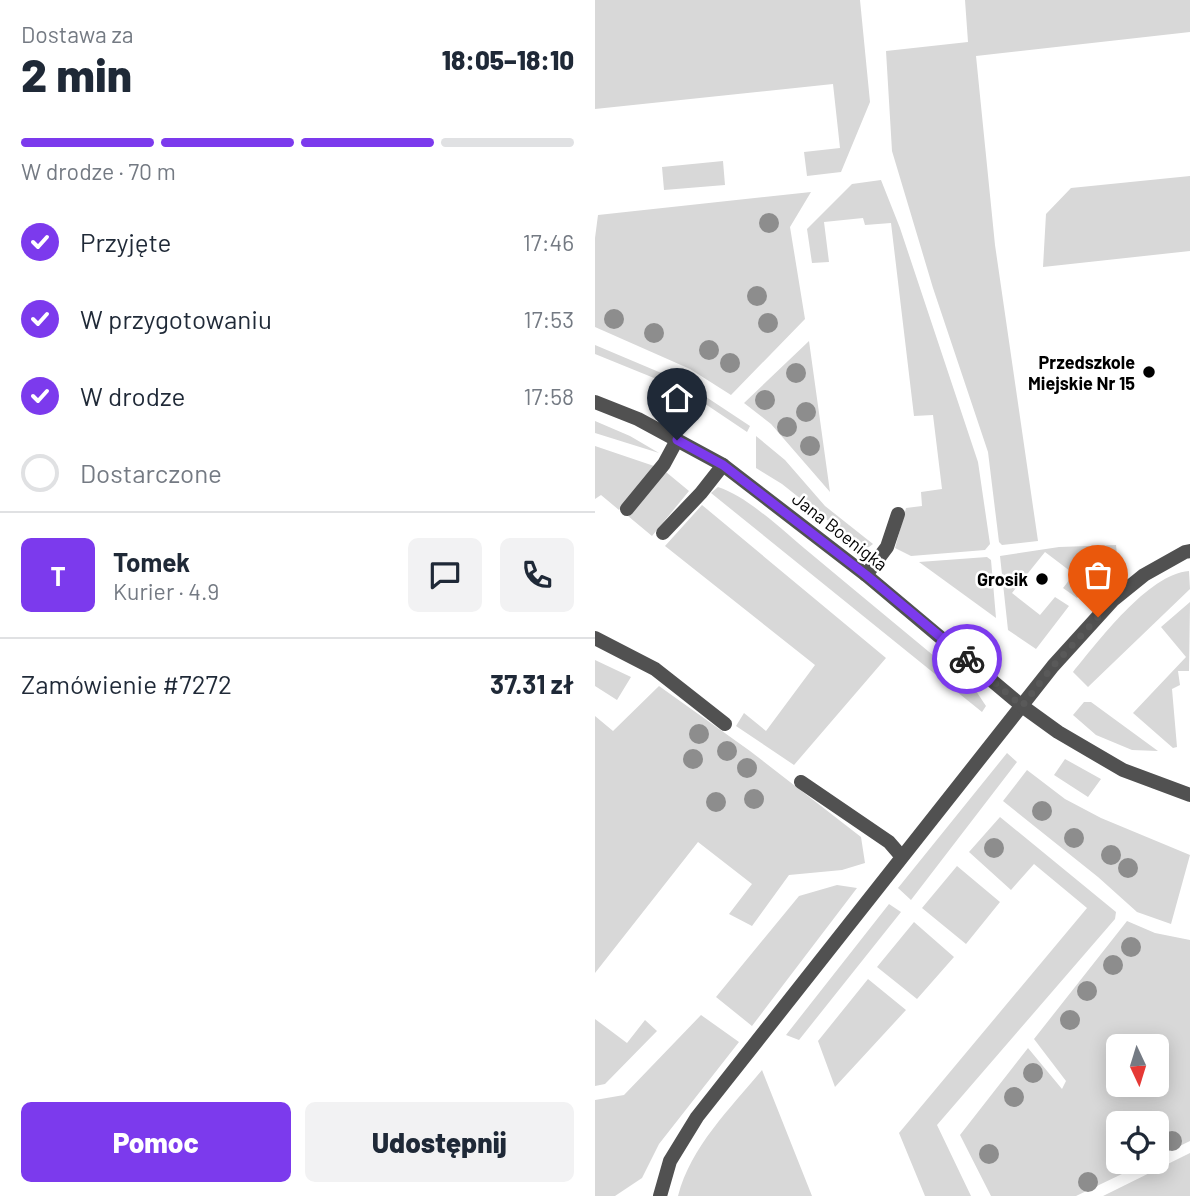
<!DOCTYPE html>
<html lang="pl">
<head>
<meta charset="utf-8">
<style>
	body { margin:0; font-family:Barlow,sans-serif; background:#f2f2f3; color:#1f2937; height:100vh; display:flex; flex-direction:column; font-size:26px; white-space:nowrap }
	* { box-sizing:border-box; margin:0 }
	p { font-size:23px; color:#747a83 }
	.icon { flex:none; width:38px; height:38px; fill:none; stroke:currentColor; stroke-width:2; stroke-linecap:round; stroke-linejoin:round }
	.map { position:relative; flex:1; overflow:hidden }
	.side { display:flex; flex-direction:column; background:#fff; width:595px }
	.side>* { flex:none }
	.needle { width:46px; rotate:176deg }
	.controls { position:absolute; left:511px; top:1034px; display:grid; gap:14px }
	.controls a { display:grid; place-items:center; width:63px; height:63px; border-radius:10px; background:#fff; box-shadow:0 4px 18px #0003; font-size:35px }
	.pin { position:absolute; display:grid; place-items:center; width:60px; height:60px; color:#fff; margin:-72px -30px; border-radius:50% 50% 50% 0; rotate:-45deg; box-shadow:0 0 7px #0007 }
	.pin .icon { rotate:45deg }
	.courier { position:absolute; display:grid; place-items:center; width:70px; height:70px; margin:-35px; border:5px solid #7c3aed; border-radius:50%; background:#fff; color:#222; box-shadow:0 2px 9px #0007 }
	.head em { font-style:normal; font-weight:800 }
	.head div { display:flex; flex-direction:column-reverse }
	.head { display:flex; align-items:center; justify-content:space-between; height:119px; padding:0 21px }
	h1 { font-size:46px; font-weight:800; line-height:52px }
	.bar { display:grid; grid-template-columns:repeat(4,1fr); gap:10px 7px; align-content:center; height:84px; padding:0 21px }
	.bar i { height:9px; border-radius:5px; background:#e0e1e3 }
	.bar .current { background:#7c3aed }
	.bar p { grid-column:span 4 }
	.line { display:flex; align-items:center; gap:18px; padding:0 21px; border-top:2px solid #e0e1e3 }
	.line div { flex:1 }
	.round { display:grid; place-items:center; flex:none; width:74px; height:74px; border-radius:10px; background:#f2f2f3 }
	ol { padding:0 21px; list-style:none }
	li { display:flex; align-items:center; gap:21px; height:77px }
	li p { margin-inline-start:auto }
	li .icon { padding:7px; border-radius:50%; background:#7c3aed; color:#fff; stroke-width:4 }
	li:last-child { color:#747a83 }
	li i { width:38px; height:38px; border:4px solid #e0e1e3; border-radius:50% }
	.primary-button { display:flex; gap:14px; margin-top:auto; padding:14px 21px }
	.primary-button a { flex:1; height:80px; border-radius:10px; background:#7c3aed; color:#fff; font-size:28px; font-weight:800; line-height:80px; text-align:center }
	.primary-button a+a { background:#f2f2f3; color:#1f2937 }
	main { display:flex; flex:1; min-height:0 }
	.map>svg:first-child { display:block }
</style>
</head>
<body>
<main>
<section class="side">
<div class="head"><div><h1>2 min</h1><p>Dostawa za</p></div><em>18:05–18:10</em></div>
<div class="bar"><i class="current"></i><i class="current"></i><i class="current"></i><i></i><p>W drodze · 70 m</p></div>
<ol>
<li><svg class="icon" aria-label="check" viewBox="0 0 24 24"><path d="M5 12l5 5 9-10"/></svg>Przyjęte<p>17:46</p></li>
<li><svg class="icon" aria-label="check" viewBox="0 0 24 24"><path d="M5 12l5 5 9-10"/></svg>W przygotowaniu<p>17:53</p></li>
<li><svg class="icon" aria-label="check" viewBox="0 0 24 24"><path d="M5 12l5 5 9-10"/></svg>W drodze<p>17:58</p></li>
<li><i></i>Dostarczone</li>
</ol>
<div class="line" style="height:126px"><b class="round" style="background:#7c3aed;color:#fff">T</b><div><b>Tomek</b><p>Kurier · 4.9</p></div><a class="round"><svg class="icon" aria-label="chat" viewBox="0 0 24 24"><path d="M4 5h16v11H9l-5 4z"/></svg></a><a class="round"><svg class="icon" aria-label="phone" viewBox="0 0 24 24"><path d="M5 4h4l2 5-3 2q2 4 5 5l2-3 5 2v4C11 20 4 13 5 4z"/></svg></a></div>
<div class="line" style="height:91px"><div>Zamówienie #7272</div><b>37.31 zł</b></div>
<div class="primary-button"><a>Pomoc</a><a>Udostępnij</a></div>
</section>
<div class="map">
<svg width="595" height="1196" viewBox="0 0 595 1196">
	<rect width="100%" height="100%" fill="#fff"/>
	<path fill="#d8d8d8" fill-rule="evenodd" d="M0 0H265L275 102 246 172 212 176 209 152 245 148 238 84 0 109Z
		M370 0H595V32L381 56 400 245 443 541 407 545 404 542 393 452 338 288 297 151 291 51 373 42Z
		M128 161 130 185 69 190 67 167Z
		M595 176V251L448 267 451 214 476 188Z
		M286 180 305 228 383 462 395 544 390 550 316 556 300 548 311 508 327 506 326 492 347 489 338 415 319 416 296 223 270 225 268 218 229 222 234 262 217 263 212 229 257 184Z
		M216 192 195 227 210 319 136 395 95 369 0 327V238L3 215Z
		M214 341 235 492 176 424 149 403Z
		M0 345 90 383 155 426 152 432 91 391 0 354Z
		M0 421 35 436 64 453 0 433Z
		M161 436 190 460 230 506 278 544 270 550 187 484 161 468Z
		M0 446 59 466 24 510 6 495 0 499Z
		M71 472 94 491 57 536 33 516Z
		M123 487C154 497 189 532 215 553 270 599 326 645 381 691L391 706 387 712 116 493Z
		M107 505 291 658 199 765 141 726 149 713 171 731 220 665 70 546Z
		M521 545 522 555 482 598 468 588 479 574 450 552 417 593 445 615 460 597 474 606 441 649 413 630 405 556 464 547Z
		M392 557 396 560 401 618 324 562Z
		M594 571 595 589 493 687 478 672C503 642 553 574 594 571Z
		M595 602 594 671H583L585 685 577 689 582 747 578 748 538 713 591 657 566 627Z
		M0 660 36 677 22 700 0 686Z
		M64 686 155 751 266 837 270 863 247 870 194 875 157 926 134 914 157 884 103 842 0 973V716L18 731Z
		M489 702H496L563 751 537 750 501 735 478 715Z
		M412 753 422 762 316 900 303 888Z
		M470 759 506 779 493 797 459 775Z
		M432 770 470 799 506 818 595 855 576 924 542 912 503 877 408 801Z
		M405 817 521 912 520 919 342 1125 376 1196H330L304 1133 492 908 439 864 416 890 374 852Z
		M362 866 405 902 371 944 327 908Z
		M242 885 262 888 157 1026 121 997 204 896Z
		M294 904 306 912 204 1040 191 1035Z
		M532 921 560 933 595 940V1141L562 1157V1124H523V1162H552L481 1196H396L365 1135 433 1048 467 1089 471 1081 439 1039ZM562 1046V1085H523V1046Z
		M319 922 359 957 322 999 282 967Z
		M273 979 311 1010 240 1087 223 1041Z
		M106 1015 144 1042 64 1144 47 1178 20 1196H0V1100L29 1095Z
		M0 1019 32 1043 50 1020 62 1031 10 1084 0 1086Z
		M167 1070 217 1196H83C96 1146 135 1109 167 1070Z
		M595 1153V1196H508Z"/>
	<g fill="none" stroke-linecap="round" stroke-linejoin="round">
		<path stroke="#515151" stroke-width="14" d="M32 509 69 464 82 440
			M68 533 106 493 128 465
			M271 575 292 547 303 514
			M0 638 60 669 130 724
			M206 782 294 842 307 857
			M65 1196 75 1161 102 1117 458 666 518 600 549 575 590 552 595 551"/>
		<path stroke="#515151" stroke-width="14" d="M0 402 43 419 128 465 271 575 427 706 463 732 528 770 595 795"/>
	</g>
	<g fill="#8d8d8d">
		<circle cx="174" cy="223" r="10"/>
		<circle cx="162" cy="296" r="10"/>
		<circle cx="19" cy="319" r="10"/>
		<circle cx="173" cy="323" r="10"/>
		<circle cx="59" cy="333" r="10"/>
		<circle cx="114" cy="350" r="10"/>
		<circle cx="135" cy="363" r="10"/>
		<circle cx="201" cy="373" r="10"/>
		<circle cx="170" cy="400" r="10"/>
		<circle cx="211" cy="412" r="10"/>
		<circle cx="192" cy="427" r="10"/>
		<circle cx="215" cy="446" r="10"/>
		<circle cx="104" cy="734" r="10"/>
		<circle cx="132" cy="751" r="10"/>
		<circle cx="98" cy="759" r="10"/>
		<circle cx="152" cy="768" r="10"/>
		<circle cx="159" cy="799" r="10"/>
		<circle cx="121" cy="802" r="10"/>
		<circle cx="447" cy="811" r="10"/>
		<circle cx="479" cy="838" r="10"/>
		<circle cx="399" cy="848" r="10"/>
		<circle cx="516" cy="855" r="10"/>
		<circle cx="533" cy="868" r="10"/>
		<circle cx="536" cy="947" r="10"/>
		<circle cx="518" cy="965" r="10"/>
		<circle cx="492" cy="991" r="10"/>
		<circle cx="475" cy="1020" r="10"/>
		<circle cx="438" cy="1073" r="10"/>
		<circle cx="419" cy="1097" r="10"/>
		<circle cx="577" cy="1141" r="10"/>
		<circle cx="394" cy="1154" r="10"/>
		<circle cx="493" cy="1182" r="10"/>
	</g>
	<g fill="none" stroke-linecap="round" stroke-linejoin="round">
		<path stroke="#595959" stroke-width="7" stroke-dasharray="0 12.6" d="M372 659 427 706 458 666 503 617"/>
		<path stroke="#7c3aed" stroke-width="9" d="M82 440 128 465 271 575 372 659"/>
	</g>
	<g fill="#000" stroke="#fff" stroke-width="2.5">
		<circle cx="554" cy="372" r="7"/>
		<circle cx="447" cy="579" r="7"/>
	</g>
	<g text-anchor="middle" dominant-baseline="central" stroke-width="5" stroke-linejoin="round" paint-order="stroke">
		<g font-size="18" font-weight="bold" fill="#000" stroke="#fff" text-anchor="end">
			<text x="540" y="362">Przedszkole<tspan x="540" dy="21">Miejskie Nr 15</tspan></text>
			<text x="433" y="579">Grosik</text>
		</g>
		<g font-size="18" fill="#000" stroke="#fff">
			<text transform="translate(245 531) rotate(38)">Jana Boenigka</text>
		</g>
	</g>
</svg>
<div class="controls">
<a><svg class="needle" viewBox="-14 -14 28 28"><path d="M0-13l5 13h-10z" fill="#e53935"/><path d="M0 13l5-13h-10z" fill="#747a83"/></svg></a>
<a><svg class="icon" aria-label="locate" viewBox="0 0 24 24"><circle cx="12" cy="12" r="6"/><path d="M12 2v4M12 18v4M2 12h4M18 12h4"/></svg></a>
</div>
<div class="pin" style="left:503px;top:617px;background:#ea580c"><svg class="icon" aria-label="bag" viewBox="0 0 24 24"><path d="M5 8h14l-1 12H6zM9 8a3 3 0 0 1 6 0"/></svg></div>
<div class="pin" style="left:82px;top:440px;background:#1f2937"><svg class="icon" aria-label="home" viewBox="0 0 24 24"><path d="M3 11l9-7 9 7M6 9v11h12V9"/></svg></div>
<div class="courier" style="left:372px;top:659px"><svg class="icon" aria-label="bike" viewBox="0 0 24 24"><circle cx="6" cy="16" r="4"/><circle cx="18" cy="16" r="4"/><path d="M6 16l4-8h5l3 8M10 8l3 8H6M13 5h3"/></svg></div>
</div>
</main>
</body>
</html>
